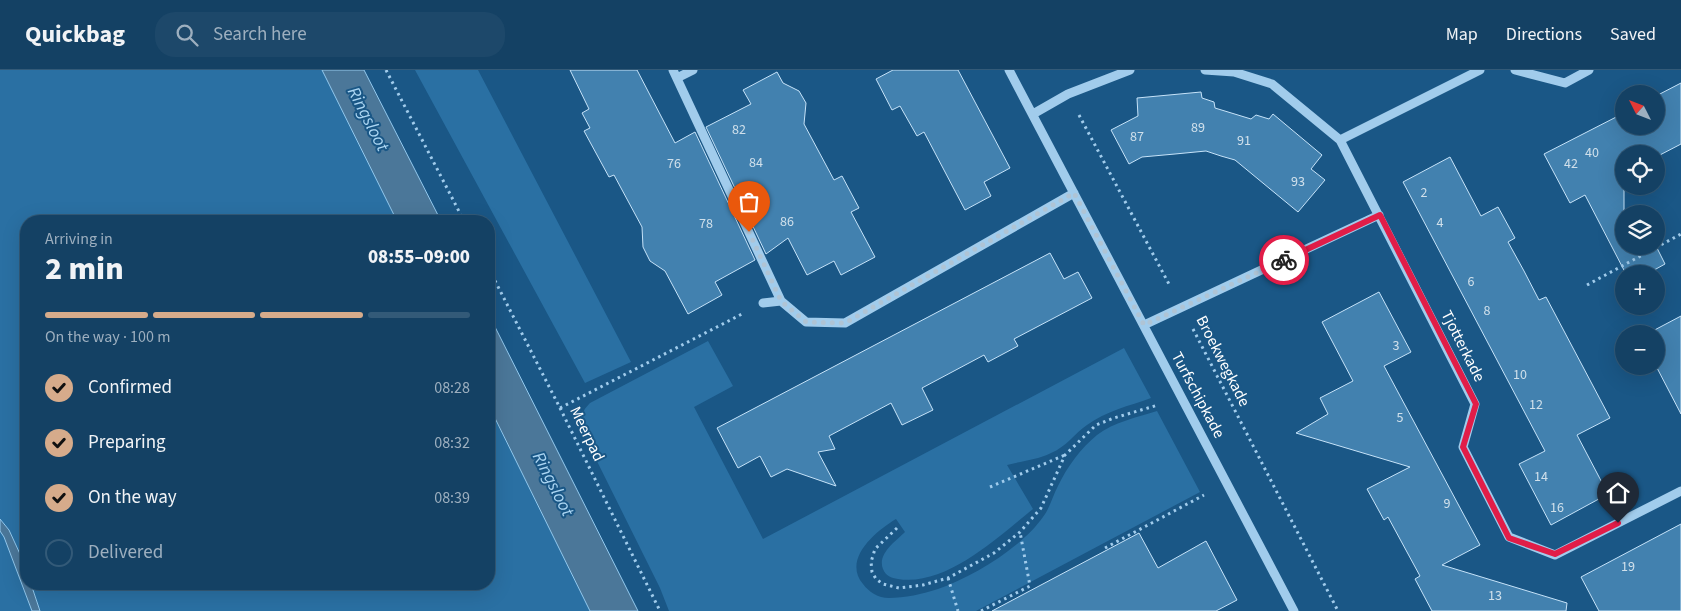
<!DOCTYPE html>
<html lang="en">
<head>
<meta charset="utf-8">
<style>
	body { margin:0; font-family:"Source Sans 3",sans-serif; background:#1d486a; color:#f1f3f6; height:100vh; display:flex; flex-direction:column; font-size:19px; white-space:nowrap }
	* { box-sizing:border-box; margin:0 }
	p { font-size:16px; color:#9dafbf }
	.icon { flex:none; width:28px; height:28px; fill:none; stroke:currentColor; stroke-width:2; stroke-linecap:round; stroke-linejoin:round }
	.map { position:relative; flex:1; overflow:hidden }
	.panel { position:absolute; left:20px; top:145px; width:475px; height:375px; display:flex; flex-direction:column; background:#144164; border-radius:20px; box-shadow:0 5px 20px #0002,0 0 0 1px #335a78 }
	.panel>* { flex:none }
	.needle { width:32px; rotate:312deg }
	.tools { position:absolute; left:1615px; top:15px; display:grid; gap:10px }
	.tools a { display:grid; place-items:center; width:50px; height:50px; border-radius:50%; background:#144164; box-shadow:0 5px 20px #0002,0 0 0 1px #335a78; font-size:25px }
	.pin { position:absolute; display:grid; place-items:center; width:42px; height:42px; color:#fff; margin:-51px -21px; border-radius:50% 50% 50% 0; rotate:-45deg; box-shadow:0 0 5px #0007 }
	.pin .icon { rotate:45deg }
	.courier { position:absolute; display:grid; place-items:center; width:50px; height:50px; margin:-25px; border:4px solid #e11d48; border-radius:50%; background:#fff; color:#222; box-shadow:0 1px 6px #0007 }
	.overview em { font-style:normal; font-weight:800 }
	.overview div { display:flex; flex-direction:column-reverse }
	.overview { display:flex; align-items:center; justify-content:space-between; height:85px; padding:0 25px }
	h1 { font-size:32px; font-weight:800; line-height:38px }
	.bar { display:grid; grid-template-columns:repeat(4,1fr); gap:8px 5px; align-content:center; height:60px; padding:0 25px }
	.bar i { height:6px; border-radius:4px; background:#335a78 }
	.bar .current { background:#d6ab8b }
	.bar p { grid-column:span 4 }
	ol { padding:0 25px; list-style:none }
	li { display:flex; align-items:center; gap:15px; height:55px }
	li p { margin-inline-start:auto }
	li .icon { padding:5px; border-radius:50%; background:#d6ab8b; color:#111; stroke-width:4 }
	li:last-child { color:#9dafbf }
	li i { width:28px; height:28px; border:2px solid #335a78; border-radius:50% }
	header { display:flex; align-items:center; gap:30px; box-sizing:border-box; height:70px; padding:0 25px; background:#144164; border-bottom:1px solid #335a78 }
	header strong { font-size:24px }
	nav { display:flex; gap:28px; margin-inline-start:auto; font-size:18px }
	.search { width:350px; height:45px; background:#1d486a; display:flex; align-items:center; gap:12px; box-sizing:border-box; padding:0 18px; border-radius:20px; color:#9dafbf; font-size:19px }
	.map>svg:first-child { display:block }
</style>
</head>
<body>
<header>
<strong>Quickbag</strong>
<div class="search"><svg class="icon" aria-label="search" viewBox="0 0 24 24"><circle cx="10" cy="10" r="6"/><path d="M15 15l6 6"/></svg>Search here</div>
<nav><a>Map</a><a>Directions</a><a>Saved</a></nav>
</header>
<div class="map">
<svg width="1681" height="541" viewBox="0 0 1681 541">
	<rect width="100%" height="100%" fill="#1a5786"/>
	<path fill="#2a70a3" d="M0 0H322L397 151H26V499L9 460 0 449Z
		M415 0H478L631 292 585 313Z
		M708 271 733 316 694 337 763 469 1124 278 1151 328C1129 336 1106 341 1087 355 1074 364 1066 377 1051 383 1037 390 1021 391 1007 395L1033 439C998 467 946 517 898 509 891 508 886 506 883 499 877 484 896 471 905 462L896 449C876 461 842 489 863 514 869 522 878 528 889 528 904 528 923 524 938 519 973 507 1022 477 1043 447 1050 438 1053 425 1058 416 1067 397 1081 378 1097 365 1114 352 1138 347 1157 341L1200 422 976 541H669L660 518 580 357C581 346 582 341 590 333Z
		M489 336 590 541H40L31 514H489Z
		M0 461 4 467 32 541H0Z"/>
	<path fill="#4b7799" stroke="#93c9ee" d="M322 0H364L441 151H397Z
		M489 245 638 541H590L489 336Z
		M0 449 9 460 26 497V514H31L40 541H32L4 467 0 461Z"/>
	<path fill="#4281af" stroke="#c6e3f9" d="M570 0H637L675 73 695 62 755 190 715 212 722 225 688 244 665 201 650 191 643 177 642 157 614 105 609 107 584 61 590 58 582 43 589 39Z
		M893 0H958L1010 98 984 112 991 126 965 140 924 62 917 66 900 36 892 40 876 9Z
		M777 2 783 13 799 21 806 33 804 54 834 110 842 106 859 138 851 142 875 187 841 205 834 191 807 205 788 168 766 184 706 57 751 34 743 20Z
		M1681 13V74L1656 87V84H1624V176H1656L1665 194 1647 204H1626L1585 125 1570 133 1544 84 1624 43V56H1656V26Z
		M1201 22 1202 28 1214 32 1215 38 1251 49 1256 45 1269 49 1273 44 1322 85 1311 99 1325 110 1298 142 1235 90 1221 86 1206 81 1175 84 1142 87 1129 94 1111 60 1138 46 1137 28Z
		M1450 87 1481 146 1498 137 1515 168 1508 172 1524 201 1539 230 1546 227 1610 348 1577 365 1608 424 1551 455 1519 394 1545 381 1403 112Z
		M1050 183 1064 209 1078 202 1092 228 1014 269 1018 276 988 292 984 285 922 318 933 340 902 355 891 333 829 366 835 379 818 382 836 416 787 399 771 407 760 386 738 398 717 358Z
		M1379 222 1411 282 1384 296 1480 475 1442 495 1567 533 1566 541H1432L1415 509 1420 506 1388 447 1384 450 1367 419 1410 397 1296 363 1328 344 1320 328 1353 311 1322 252Z
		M1681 246V344L1656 296V264H1647Z
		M1681 454V541H1599L1581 507Z
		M1139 463 1158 498 1206 471 1237 530 1216 541H992Z"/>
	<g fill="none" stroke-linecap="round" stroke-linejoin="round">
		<path stroke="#a1ccec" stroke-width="3" stroke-dasharray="2.5 4" stroke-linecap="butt" d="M386 0 464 151
			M1079 45 1170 216
			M489 199 560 338 660 541
			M1587 215 1681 164
			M1193 259 1338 541
			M560 338 742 244
			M990 417 1065 385
			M897 458 875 479 871 492 872 502 876 509 883 514 899 518 923 515 948 508 994 483 1020 462 1041 438 1065 385 1096 355 1114 348 1158 335
			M1105 478 1204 425
			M948 508 958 541
			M981 541 1030 516 1020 462"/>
		<path stroke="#a1ccec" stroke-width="9" d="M673 0 781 231 806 252 845 253 1074 123
			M1009 0 1294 541
			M1205 0 1234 2 1272 14 1340 70 1475 334 1463 377 1509 467 1555 485 1681 421
			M1515 0 1565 13 1589 0
			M677 8 693 0
			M1033 44 1068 24 1130 0
			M1340 70 1480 0
			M763 233 781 231
			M1144 255 1379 145"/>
	</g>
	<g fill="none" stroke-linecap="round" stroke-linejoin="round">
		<path stroke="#afc4d5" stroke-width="5" stroke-dasharray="0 9" d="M749 162 781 231 806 252 845 253 1074 123 1144 255 1284 190"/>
		<path stroke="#e11d48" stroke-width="6" d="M1284 190 1380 145 1476 334 1463 377 1509 468 1555 484 1618 453"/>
	</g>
	<g text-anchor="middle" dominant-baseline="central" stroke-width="4" stroke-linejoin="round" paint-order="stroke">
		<g font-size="14" fill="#d0e0eb">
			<text x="1198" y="58">89</text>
			<text x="739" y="60">82</text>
			<text x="1137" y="67">87</text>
			<text x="1244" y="71">91</text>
			<text x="1592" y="83">40</text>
			<text x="756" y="93">84</text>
			<text x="674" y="94">76</text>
			<text x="1571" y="94">42</text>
			<text x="1298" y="112">93</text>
			<text x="1424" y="123">2</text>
			<text x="787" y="152">86</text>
			<text x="1440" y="153">4</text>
			<text x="706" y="154">78</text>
			<text x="1471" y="212">6</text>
			<text x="1487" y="241">8</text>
			<text x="1396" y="276">3</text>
			<text x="1520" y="305">10</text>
			<text x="1536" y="335">12</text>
			<text x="1400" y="348">5</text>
			<text x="1541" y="407">14</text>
			<text x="1447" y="434">9</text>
			<text x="1557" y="438">16</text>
			<text x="1628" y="497">19</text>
			<text x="1495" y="526">13</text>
		</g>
		<g font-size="16" fill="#fff" stroke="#1a5786">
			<text transform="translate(1463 276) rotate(63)">Tjotterkade</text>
			<text transform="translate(1223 291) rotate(63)">Broekwegkade</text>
			<text transform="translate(1198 325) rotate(62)">Turfschipkade</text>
			<text transform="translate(587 364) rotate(64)">Meerpad</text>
		</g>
		<g font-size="18" font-style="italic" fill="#acd6f3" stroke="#1a5786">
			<text transform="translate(368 49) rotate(63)">Ringsloot</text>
			<text transform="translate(553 414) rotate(63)">Ringsloot</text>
		</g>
	</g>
</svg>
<div class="tools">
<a><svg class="needle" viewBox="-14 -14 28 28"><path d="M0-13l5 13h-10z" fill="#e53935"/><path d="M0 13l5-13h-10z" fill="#9dafbf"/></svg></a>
<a><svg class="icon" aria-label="locate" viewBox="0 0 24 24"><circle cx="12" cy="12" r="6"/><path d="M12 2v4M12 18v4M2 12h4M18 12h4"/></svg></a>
<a><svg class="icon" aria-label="layers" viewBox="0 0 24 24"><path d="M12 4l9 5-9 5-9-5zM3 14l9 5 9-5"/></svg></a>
<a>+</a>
<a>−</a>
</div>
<div class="pin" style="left:749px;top:162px;background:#ea580c"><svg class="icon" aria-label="bag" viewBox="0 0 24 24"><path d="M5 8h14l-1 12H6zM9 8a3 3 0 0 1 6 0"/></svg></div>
<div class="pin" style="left:1618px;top:453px;background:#1f2937"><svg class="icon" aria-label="home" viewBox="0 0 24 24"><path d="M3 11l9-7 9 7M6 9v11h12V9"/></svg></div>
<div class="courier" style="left:1284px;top:190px"><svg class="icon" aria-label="bike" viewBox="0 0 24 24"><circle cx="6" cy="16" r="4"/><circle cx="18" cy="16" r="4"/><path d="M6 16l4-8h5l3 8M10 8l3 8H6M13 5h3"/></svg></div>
<section class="panel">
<div class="overview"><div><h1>2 min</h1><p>Arriving in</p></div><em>08:55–09:00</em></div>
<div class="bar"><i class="current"></i><i class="current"></i><i class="current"></i><i></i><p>On the way · 100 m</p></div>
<ol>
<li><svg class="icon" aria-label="check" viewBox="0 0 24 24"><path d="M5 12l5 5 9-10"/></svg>Confirmed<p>08:28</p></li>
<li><svg class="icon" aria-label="check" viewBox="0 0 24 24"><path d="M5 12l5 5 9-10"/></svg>Preparing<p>08:32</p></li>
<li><svg class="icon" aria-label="check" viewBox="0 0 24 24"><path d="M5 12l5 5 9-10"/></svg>On the way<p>08:39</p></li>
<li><i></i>Delivered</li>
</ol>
</section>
</div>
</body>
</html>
